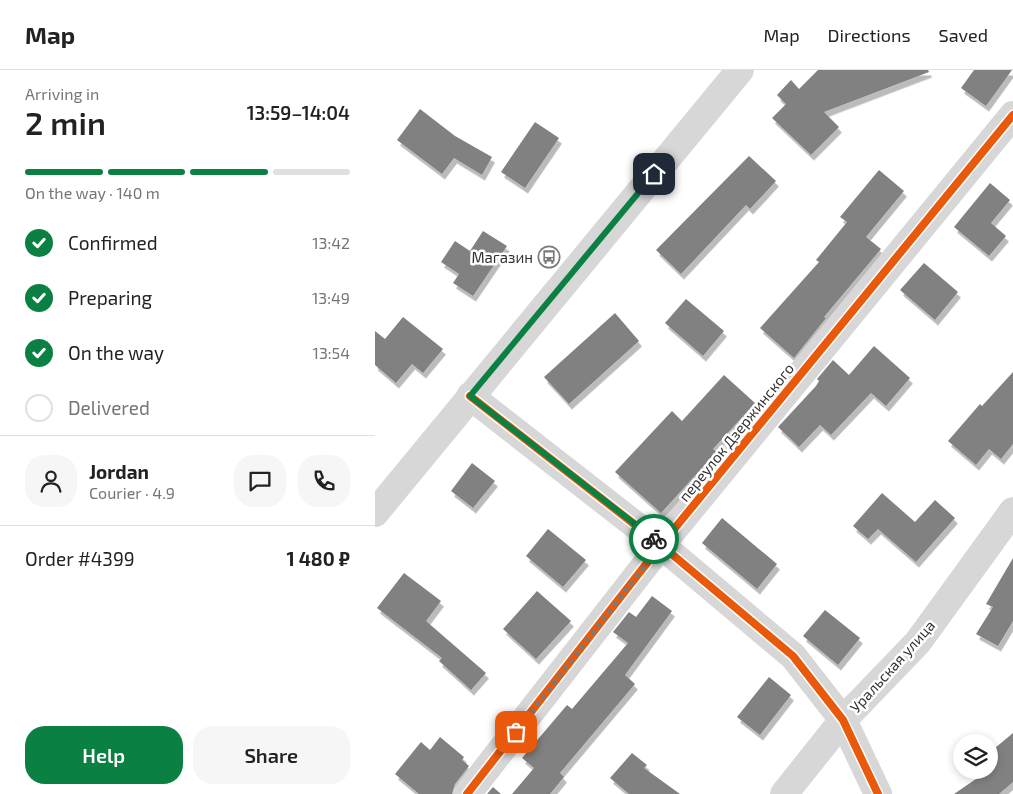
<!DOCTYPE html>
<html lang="en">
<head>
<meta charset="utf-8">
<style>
	body { margin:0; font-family:"Exo 2",sans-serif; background:#f6f6f6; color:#222; height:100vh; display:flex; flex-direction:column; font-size:19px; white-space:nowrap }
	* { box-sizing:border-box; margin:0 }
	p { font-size:16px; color:#767676 }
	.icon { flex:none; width:28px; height:28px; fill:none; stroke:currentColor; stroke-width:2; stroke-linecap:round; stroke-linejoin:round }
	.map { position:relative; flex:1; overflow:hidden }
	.details { display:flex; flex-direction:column; background:#fff; width:375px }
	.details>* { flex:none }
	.fabs { position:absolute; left:578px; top:664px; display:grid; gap:10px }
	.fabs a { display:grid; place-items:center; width:45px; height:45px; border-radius:50%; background:#fff; box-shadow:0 2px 8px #0003; font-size:25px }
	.pin { position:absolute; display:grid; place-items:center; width:42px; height:42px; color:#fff; margin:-21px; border-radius:10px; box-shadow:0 2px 8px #0006 }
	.courier { position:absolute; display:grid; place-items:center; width:50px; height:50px; margin:-25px; border:4px solid #0b8043; border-radius:50%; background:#fff; color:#222; box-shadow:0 1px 6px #0007 }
	.headline em { font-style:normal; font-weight:600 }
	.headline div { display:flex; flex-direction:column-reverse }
	.headline { display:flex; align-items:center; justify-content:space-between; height:85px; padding:0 25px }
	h1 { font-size:32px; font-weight:600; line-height:38px }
	.bar { display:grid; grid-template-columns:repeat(4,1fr); gap:8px 5px; align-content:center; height:60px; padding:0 25px }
	.bar i { height:6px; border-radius:4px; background:#e0e0e0 }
	.bar .active { background:#0b8043 }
	.bar p { grid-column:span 4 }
	.line { display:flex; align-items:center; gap:12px; padding:0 25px; border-top:1px solid #e0e0e0 }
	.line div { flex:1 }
	.round { display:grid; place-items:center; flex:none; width:52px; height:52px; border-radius:20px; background:#f6f6f6 }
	ol { padding:0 25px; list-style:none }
	li { display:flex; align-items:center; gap:15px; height:55px }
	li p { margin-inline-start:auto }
	li .icon { padding:5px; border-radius:50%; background:#0b8043; color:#fff; stroke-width:4 }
	li:last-child { color:#767676 }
	li i { width:28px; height:28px; border:2px solid #e0e0e0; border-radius:50% }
	.action { display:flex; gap:10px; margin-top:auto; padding:10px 25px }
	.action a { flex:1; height:58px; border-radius:20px; background:#0b8043; color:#fff; font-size:20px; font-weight:600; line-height:58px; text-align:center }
	.action a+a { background:#f6f6f6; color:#222 }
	header { display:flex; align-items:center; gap:30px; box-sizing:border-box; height:70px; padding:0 25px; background:#fff; border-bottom:1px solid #e0e0e0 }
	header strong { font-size:24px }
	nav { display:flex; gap:28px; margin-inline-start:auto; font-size:18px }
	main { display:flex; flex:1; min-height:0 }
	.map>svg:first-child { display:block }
</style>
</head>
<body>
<header>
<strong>Map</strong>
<nav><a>Map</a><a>Directions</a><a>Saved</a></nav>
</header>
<main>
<section class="details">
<div class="headline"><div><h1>2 min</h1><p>Arriving in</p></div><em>13:59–14:04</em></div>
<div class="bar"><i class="active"></i><i class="active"></i><i class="active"></i><i></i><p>On the way · 140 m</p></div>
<ol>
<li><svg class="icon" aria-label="check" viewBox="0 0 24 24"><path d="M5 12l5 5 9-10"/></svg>Confirmed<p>13:42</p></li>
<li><svg class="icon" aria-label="check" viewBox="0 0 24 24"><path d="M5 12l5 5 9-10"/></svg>Preparing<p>13:49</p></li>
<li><svg class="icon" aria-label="check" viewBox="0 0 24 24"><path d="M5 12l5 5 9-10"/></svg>On the way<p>13:54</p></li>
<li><i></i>Delivered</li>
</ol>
<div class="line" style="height:90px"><a class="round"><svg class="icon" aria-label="person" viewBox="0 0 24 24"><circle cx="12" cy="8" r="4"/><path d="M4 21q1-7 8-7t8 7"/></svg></a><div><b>Jordan</b><p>Courier · 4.9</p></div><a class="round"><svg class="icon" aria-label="chat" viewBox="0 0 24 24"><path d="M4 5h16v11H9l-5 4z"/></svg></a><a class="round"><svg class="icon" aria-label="phone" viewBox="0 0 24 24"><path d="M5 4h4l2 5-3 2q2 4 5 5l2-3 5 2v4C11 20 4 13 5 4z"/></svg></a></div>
<div class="line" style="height:65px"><div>Order #4399</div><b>1 480 ₽</b></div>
<div class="action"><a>Help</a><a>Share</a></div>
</section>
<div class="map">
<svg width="638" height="724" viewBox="0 0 638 724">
	<defs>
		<filter id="shadow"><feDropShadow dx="3" dy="5.5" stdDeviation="0" flood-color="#0004"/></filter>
	</defs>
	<rect width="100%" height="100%" fill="#fff"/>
	<path fill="#818181" filter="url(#shadow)" d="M443 0H553L554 2 449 42 464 57 436 85 397 48 411 34 402 25 416 10 424 19Z
		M599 0H637L611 36 586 18Z
		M45 39 80 66 117 87 107 105 79 88 67 104 22 70Z
		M160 52 184 68 150 118 126 102Z
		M374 86 401 111 375 139 371 135 306 204 281 180Z
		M504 100 529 121 491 167 506 179 449 247 451 248 419 288 385 258 444 192 441 190 472 152 465 147Z
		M615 113 635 130 616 153 631 166 614 186 579 157Z
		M108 161 132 176 98 226 78 213 84 204 66 192 80 171 95 181Z
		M549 193 583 222 560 250 525 220Z
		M311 229 349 261 328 286 290 253Z
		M240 243 264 271 194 334 169 307Z
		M28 247 68 279 48 303 37 294 21 313 0 295V261L10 269Z
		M499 276 535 308 511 336 496 323 456 365 445 355 424 377 403 357 441 316 444 311 442 309 458 290 474 305Z
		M638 302V374L626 389 614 379 601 395 573 371 605 334 607 336Z
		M349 305 380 333 338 379 342 382 338 386 286 443 240 402 297 341 307 351Z
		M97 393 120 411 98 438 76 421Z
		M507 423 540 452 560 430 580 448 541 492 503 459 493 469 478 456Z
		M347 448 402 494 382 519 327 473Z
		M173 459 211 490 188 517 151 486Z
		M638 488V551L623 576 601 564 618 537 611 534Z
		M29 503 66 531 51 551 111 603 96 620 64 591 67 588 2 538Z
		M162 521 196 551 161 589 128 559Z
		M277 526 297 541 250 605 260 614 185 703 189 707 175 724H137L159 698 147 688 192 635 197 639 253 573 238 562 254 542 261 547Z
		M450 540 485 568 463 595 428 566Z
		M394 607 416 625 385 665 362 647Z
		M638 663V712L624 724H579L614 700V683Z
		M65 667 89 687 87 690 94 696 80 714 77 724H44L20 704 46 672 55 680Z
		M257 683 272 695 269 698 305 724H254L235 708Z
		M118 717 126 724H112Z"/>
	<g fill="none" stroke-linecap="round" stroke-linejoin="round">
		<path stroke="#d7d7d7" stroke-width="28" d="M95 326 286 475 418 586 468 650 503 724
			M0 443 365 0
			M92 724 286 475 638 45
			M409 724 468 650 543 572 638 441"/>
		<g stroke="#fff" stroke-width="11">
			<path id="cycleway" d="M95 326 286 475 418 586 468 650 503 724
				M92 724 286 475 638 45"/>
		</g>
		<use href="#cycleway" stroke="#e8590c" stroke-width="8"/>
	</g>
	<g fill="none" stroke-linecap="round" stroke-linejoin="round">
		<path stroke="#7a7a7a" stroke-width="5" stroke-dasharray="0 9" d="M141 662 286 475 279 469"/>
		<path stroke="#0b8043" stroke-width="6" d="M279 469 95 326 279 104"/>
	</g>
	<defs>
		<g id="bus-ring" transform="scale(1.125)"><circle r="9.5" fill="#fff" stroke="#7a7a7a" stroke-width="1.5"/><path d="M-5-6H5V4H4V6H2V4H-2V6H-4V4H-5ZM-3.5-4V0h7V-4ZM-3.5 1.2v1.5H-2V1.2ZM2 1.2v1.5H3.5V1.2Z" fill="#7a7a7a"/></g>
	</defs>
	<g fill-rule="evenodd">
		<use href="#bus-ring" x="174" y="187"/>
	</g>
	<g text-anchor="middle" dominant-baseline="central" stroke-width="5" stroke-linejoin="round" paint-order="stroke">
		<g font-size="15" fill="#333" stroke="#fff" text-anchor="end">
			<text x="158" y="187">Магазин</text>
		</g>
		<g font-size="15" fill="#333" stroke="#fff">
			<text transform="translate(361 362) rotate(-51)">переулок Дзержинского</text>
			<text transform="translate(517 596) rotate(-48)">Уральская улица</text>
		</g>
	</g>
</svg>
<div class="fabs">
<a><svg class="icon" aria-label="layers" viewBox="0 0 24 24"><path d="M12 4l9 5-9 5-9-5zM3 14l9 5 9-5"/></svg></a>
</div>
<div class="pin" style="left:141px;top:662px;background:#ea580c"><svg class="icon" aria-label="bag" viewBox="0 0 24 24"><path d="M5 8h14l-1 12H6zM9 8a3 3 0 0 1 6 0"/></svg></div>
<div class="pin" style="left:279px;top:104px;background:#1f2937"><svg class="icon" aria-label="home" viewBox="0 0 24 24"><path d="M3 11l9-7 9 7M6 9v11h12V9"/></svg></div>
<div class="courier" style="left:279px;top:469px"><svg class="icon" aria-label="bike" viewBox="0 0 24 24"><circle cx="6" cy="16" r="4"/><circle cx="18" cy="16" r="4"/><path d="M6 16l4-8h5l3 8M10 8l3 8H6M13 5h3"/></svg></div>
</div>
</main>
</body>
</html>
